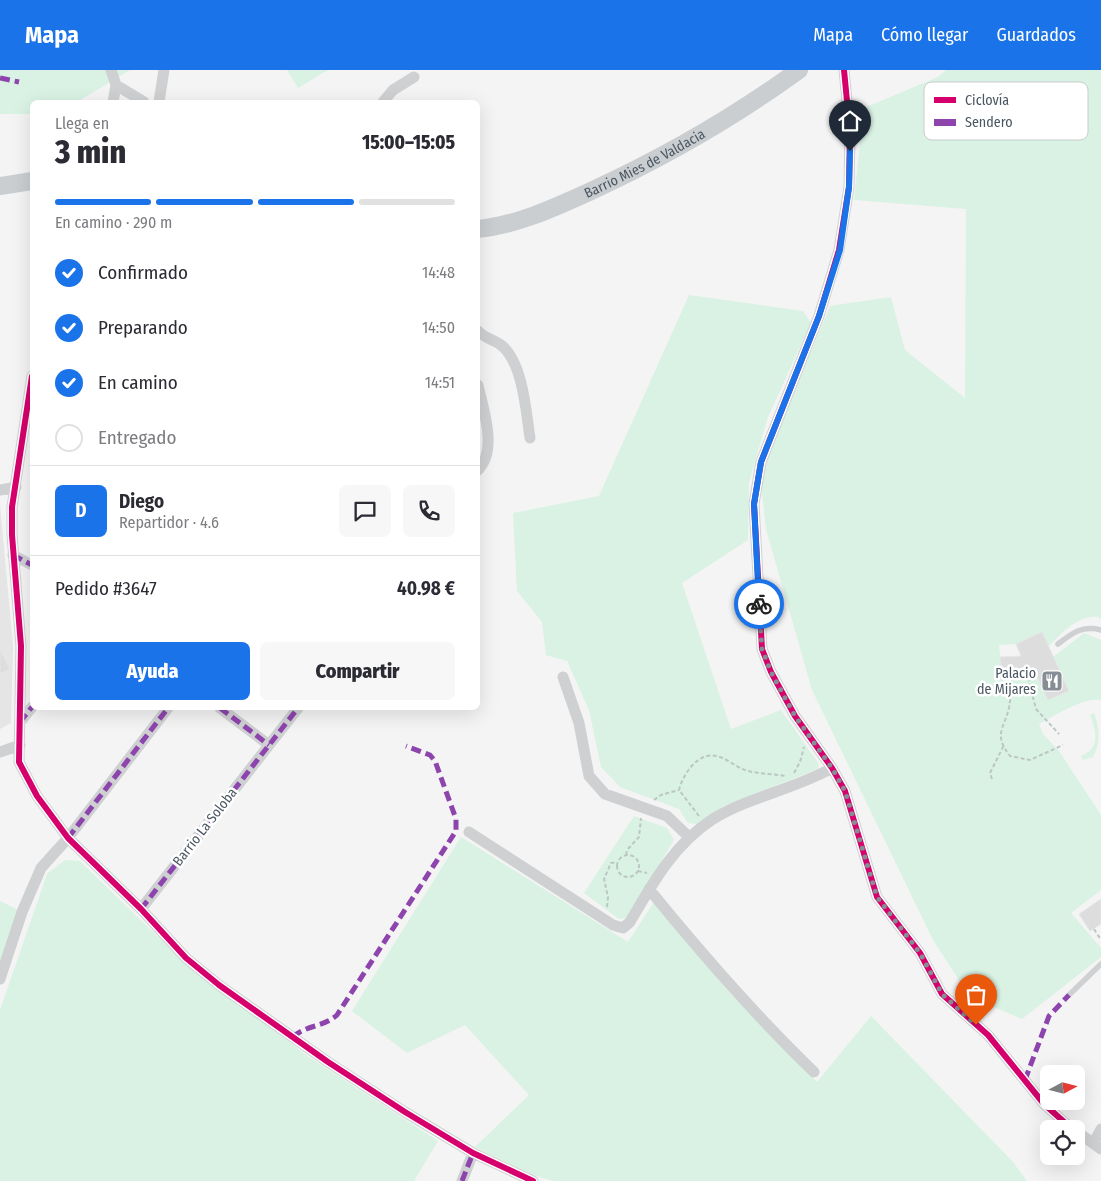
<!DOCTYPE html>
<html lang="es">
<head>
<meta charset="utf-8">
<style>
	body { margin:0; font-family:"Fira Sans Condensed",sans-serif; background:#f7f7f7; color:#2b2b33; height:100vh; display:flex; flex-direction:column; font-size:19px; white-space:nowrap }
	* { box-sizing:border-box; margin:0 }
	p { font-size:16px; color:#7c7c81 }
	.icon { flex:none; width:28px; height:28px; fill:none; stroke:currentColor; stroke-width:2; stroke-linecap:round; stroke-linejoin:round }
	.map { position:relative; flex:1; overflow:hidden }
	.panel { position:absolute; left:30px; top:30px; width:450px; height:610px; display:flex; flex-direction:column; background:#fff; border-radius:8px; box-shadow:0 5px 20px #0002 }
	.panel>* { flex:none }
	.needle { width:32px; rotate:83deg }
	.fabs { position:absolute; left:1040px; top:995px; display:grid; gap:10px }
	.fabs a { display:grid; place-items:center; width:45px; height:45px; border-radius:8px; background:#fff; box-shadow:0 5px 20px #0002; font-size:25px }
	.pin { position:absolute; display:grid; place-items:center; width:42px; height:42px; color:#fff; margin:-51px -21px; border-radius:50% 50% 50% 0; rotate:-45deg; box-shadow:0 0 5px #0007 }
	.pin .icon { rotate:45deg }
	.courier { position:absolute; display:grid; place-items:center; width:50px; height:50px; margin:-25px; border:4px solid #1a73e8; border-radius:50%; background:#fff; color:#222; box-shadow:0 1px 6px #0007 }
	.head em { font-style:normal; font-weight:800 }
	.head div { display:flex; flex-direction:column-reverse }
	.head { display:flex; align-items:center; justify-content:space-between; height:85px; padding:0 25px }
	h1 { font-size:32px; font-weight:800; line-height:38px }
	.bar { display:grid; grid-template-columns:repeat(4,1fr); gap:8px 5px; align-content:center; height:60px; padding:0 25px }
	.bar i { height:6px; border-radius:4px; background:#e1e1e2 }
	.bar .selected { background:#1a73e8 }
	.bar p { grid-column:span 4 }
	.line { display:flex; align-items:center; gap:12px; padding:0 25px; border-top:1px solid #e1e1e2 }
	.line div { flex:1 }
	.round { display:grid; place-items:center; flex:none; width:52px; height:52px; border-radius:8px; background:#f7f7f7 }
	ol { padding:0 25px; list-style:none }
	li { display:flex; align-items:center; gap:15px; height:55px }
	li p { margin-inline-start:auto }
	li .icon { padding:5px; border-radius:50%; background:#1a73e8; color:#fff; stroke-width:4 }
	li:last-child { color:#7c7c81 }
	li i { width:28px; height:28px; border:2px solid #e1e1e2; border-radius:50% }
	.cta { display:flex; gap:10px; margin-top:auto; padding:10px 25px }
	.cta a { flex:1; height:58px; border-radius:8px; background:#1a73e8; color:#fff; font-size:20px; font-weight:800; line-height:58px; text-align:center }
	.cta a+a { background:#f7f7f7; color:#2b2b33 }
	header { display:flex; align-items:center; gap:30px; box-sizing:border-box; height:70px; padding:0 25px; background:#1a73e8; color:#fff }
	header strong { font-size:24px }
	nav { display:flex; gap:28px; margin-inline-start:auto; font-size:18px }
	.map>svg:first-child { display:block }
</style>
</head>
<body>
<header>
<strong>Mapa</strong>
<nav><a>Mapa</a><a>Cómo llegar</a><a>Guardados</a></nav>
</header>
<div class="map">
<svg width="1101" height="1111" viewBox="0 0 1101 1111">
	<rect width="100%" height="100%" fill="#f4f4f4"/>
	<path fill="#e6e5e6" d="M0 435 13 575 11 653 0 659Z"/>
	<path fill="#d9f2e3" d="M0 0H130L77 32H32V44H0Z
		M287 0H328L298 18Z
		M946 0H1101V550L1099 547C1078 544 1062 563 1048 577L1042 562 1016 574 999 575 1002 604 1033 598 1048 630 1069 621 1053 587 1084 563 1101 570V630C1085 626 1055 646 1039 654L1043 664 1059 681 1101 745V820L1071 843 1101 878V887L1022 949 970 927 933 870 812 620 766 459 761 414 770 380 830 236 891 227 905 280 965 328 966 139 854 130 860 73 856 55 859 40 938 7Z
		M689 225 803 241 811 253 768 347 749 412 748 470 682 513 731 659 781 640 819 694 818 699 724 736 696 754 688 753 679 739 620 717 601 697 589 640 567 591 546 585 542 552 517 521 513 443 599 426Z
		M1094 643C1100 660 1101 671 1093 687L1083 690 1081 686C1100 679 1097 663 1090 645Z
		M634 746 667 758 674 770 627 848 619 849 584 823Z
		M461 767 628 872 654 832 730 923 817 1012 871 946 1013 1092 1027 1111H553L533 1105 475 1077 529 1025 465 955 407 983 352 941Z
		M65 790 80 791 184 892 309 987 438 1071 414 1111H0V940L47 804Z
		M0 831 22 842 0 909Z"/>
	<path fill="#ddddde" stroke="#e5e6e7" d="M1042 562 1069 621 1048 630 1034 600 1002 604 1000 587 1021 586 1016 574Z
		M0 579 10 599 0 604Z
		M1101 829V854L1090 861 1079 844Z"/>
	<g fill="none" stroke-linecap="round" stroke-linejoin="round">
		<path stroke="#bcc7c4" stroke-width="2" stroke-dasharray="4 2.5" stroke-linecap="butt" d="M1026 601 1036 639 1059 664
			M1012 603C1011 615 1011 627 1009 638 1004 659 993 664 1010 686L1030 690 1063 675
			M794 703 800 692 804 677
			M992 709 990 703 1004 675
			M654 730 661 725 679 720
			M699 746 679 720C683 704 699 679 720 687 729 690 737 698 748 701 760 704 774 704 787 706
			M617 796a11 11 0 1 1 22 0a11 11 0 1 1-22 0Z
			M626 785 627 780 639 767 641 748
			M638 801 647 803
			M607 837 608 827 604 809 611 793 617 792
			M1094 859 1101 870"/>
		<path stroke="#ced0d2" stroke-width="5.5" d="M1058 574C1072 563 1082 555 1101 560
			M1069 925 1101 894"/>
		<path stroke="#ced0d2" stroke-width="11" d="M111 0 116 15 113 32
			M844 0 850 62 849 117 839 180 819 246 761 392 754 434 762 579 771 602 795 646 832 698 845 721 877 827 920 883 942 924 988 965 1044 1034 1072 1059
			M116 15 144 32
			M159 32 164 0
			M383 32 393 20 414 7
			M478 261C484 268 493 269 501 275 523 292 526 342 530 368
			M32 306 12 437V465L21 576 19 692 37 726 68 768 141 839 186 888 219 915 328 992 405 1042 473 1083 533 1111
			M478 315C483 339 498 380 478 400
			M0 420 16 417
			M13 485 32 495
			M563 607 579 653 589 706 605 724 667 746 689 767
			M220 638 269 675
			M20 652 32 637
			M0 682 20 675
			M469 762 613 855 623 858 630 852C652 814 674 774 713 749 749 727 795 719 832 698
			M649 819C701 883 755 945 814 1002
			M141 839 298 638
			M0 909 22 842 41 798 68 768 168 638
			M1076 1061 1101 1079
			M1094 1072 1101 1059
			M462 1111 473 1083"/>
		<g stroke="#caced1" stroke-width="18">
			<path d="M0 116 32 111"/>
			<path id="s1" d="M478 159C517 155 554 138 589 122 663 88 733 48 799 0"/>
		</g>
		<path stroke="#8e44ad" stroke-width="5" stroke-dasharray="10 5" stroke-linecap="butt" d="M0 8 19 12
			M13 485 32 495
			M220 638 269 675
			M20 652 32 637
			M68 768 168 638
			M141 839 298 638
			M293 967C306 955 324 957 337 945L456 761V749L435 691 430 685 406 676
			M1025 1010 1049 946 1069 925
			M462 1111 473 1083"/>
		<g stroke="#fff" stroke-width="9">
			<path id="cycleway" d="M844 0 850 62 849 117 839 180 819 246 761 392 754 434 762 579 771 602 795 646 832 698 845 721 877 827 920 883 942 924 988 965 1044 1034 1072 1059
				M32 306 12 437V465L21 576 19 692 37 726 68 768 141 839 186 888 219 915 328 992 405 1042 473 1083 533 1111"/>
		</g>
		<use href="#cycleway" stroke="#d6006c" stroke-width="6"/>
	</g>
	<g fill="none" stroke-linecap="round" stroke-linejoin="round">
		<path stroke="#868d94" stroke-width="5" stroke-dasharray="0 9" d="M759 534 762 579 771 602 795 646 832 698 845 721 877 827 920 883 942 924 976 955"/>
		<path stroke="#1a73e8" stroke-width="6" d="M759 534 754 434 761 392 819 246 840 180 849 117 850 81"/>
	</g>
	<defs>
		<g id="restaurant-square" transform="scale(1.125)"><rect x="-9" y="-9" width="18" height="18" rx="4" fill="#868d94" stroke="#fff"/><path d="M-5-6h1v4h1v-4h1v4h1v-4h1v5L-1.5 .5V6h-2V.5L-5-1ZM5-6V6H3V1.5H1.5Q1.5-4 5-6Z" fill="#fff"/></g>
	</defs>
	<g fill-rule="evenodd">
		<use href="#restaurant-square" x="1052" y="611"/>
	</g>
	<g text-anchor="middle" dominant-baseline="central" stroke-width="5" stroke-linejoin="round" paint-order="stroke">
		<g font-size="14" fill="#4a5661" stroke="#fff">
			<text stroke="none"><textPath href="#s1" startOffset="180">Barrio Mies de Valdacia</textPath></text>
			<text transform="translate(205 757) rotate(-52)">Barrio La Soloba</text>
		</g>
		<g font-size="14" fill="#4a5661" stroke="#fff" text-anchor="end">
			<text x="1036" y="603">Palacio<tspan x="1036" dy="16">de Mijares</tspan></text>
		</g>
	</g>
	<rect x="924" y="12" width="164" height="58" rx="8" fill="#fff" stroke="#c9ccd0" stroke-width="1"/>
	<rect x="934" y="27" width="22" height="6" fill="#d6006c"/>
	<rect x="934" y="49" width="22" height="7" fill="#8e44ad"/>
	<g font-size="14" fill="#4a5661">
		<text x="965" y="35">Ciclovía</text>
		<text x="965" y="57">Sendero</text>
	</g>
</svg>
<div class="fabs">
<a><svg class="needle" viewBox="-14 -14 28 28"><path d="M0-13l5 13h-10z" fill="#e53935"/><path d="M0 13l5-13h-10z" fill="#7c7c81"/></svg></a>
<a><svg class="icon" aria-label="locate" viewBox="0 0 24 24"><circle cx="12" cy="12" r="6"/><path d="M12 2v4M12 18v4M2 12h4M18 12h4"/></svg></a>
</div>
<div class="pin" style="left:976px;top:955px;background:#ea580c"><svg class="icon" aria-label="bag" viewBox="0 0 24 24"><path d="M5 8h14l-1 12H6zM9 8a3 3 0 0 1 6 0"/></svg></div>
<div class="pin" style="left:850px;top:81px;background:#1f2937"><svg class="icon" aria-label="home" viewBox="0 0 24 24"><path d="M3 11l9-7 9 7M6 9v11h12V9"/></svg></div>
<div class="courier" style="left:759px;top:534px"><svg class="icon" aria-label="bike" viewBox="0 0 24 24"><circle cx="6" cy="16" r="4"/><circle cx="18" cy="16" r="4"/><path d="M6 16l4-8h5l3 8M10 8l3 8H6M13 5h3"/></svg></div>
<section class="panel">
<div class="head"><div><h1>3 min</h1><p>Llega en</p></div><em>15:00–15:05</em></div>
<div class="bar"><i class="selected"></i><i class="selected"></i><i class="selected"></i><i></i><p>En camino · 290 m</p></div>
<ol>
<li><svg class="icon" aria-label="check" viewBox="0 0 24 24"><path d="M5 12l5 5 9-10"/></svg>Confirmado<p>14:48</p></li>
<li><svg class="icon" aria-label="check" viewBox="0 0 24 24"><path d="M5 12l5 5 9-10"/></svg>Preparando<p>14:50</p></li>
<li><svg class="icon" aria-label="check" viewBox="0 0 24 24"><path d="M5 12l5 5 9-10"/></svg>En camino<p>14:51</p></li>
<li><i></i>Entregado</li>
</ol>
<div class="line" style="height:90px"><b class="round" style="background:#1a73e8;color:#fff">D</b><div><b>Diego</b><p>Repartidor · 4.6</p></div><a class="round"><svg class="icon" aria-label="chat" viewBox="0 0 24 24"><path d="M4 5h16v11H9l-5 4z"/></svg></a><a class="round"><svg class="icon" aria-label="phone" viewBox="0 0 24 24"><path d="M5 4h4l2 5-3 2q2 4 5 5l2-3 5 2v4C11 20 4 13 5 4z"/></svg></a></div>
<div class="line" style="height:65px"><div>Pedido #3647</div><b>40.98 €</b></div>
<div class="cta"><a>Ayuda</a><a>Compartir</a></div>
</section>
</div>
</body>
</html>
